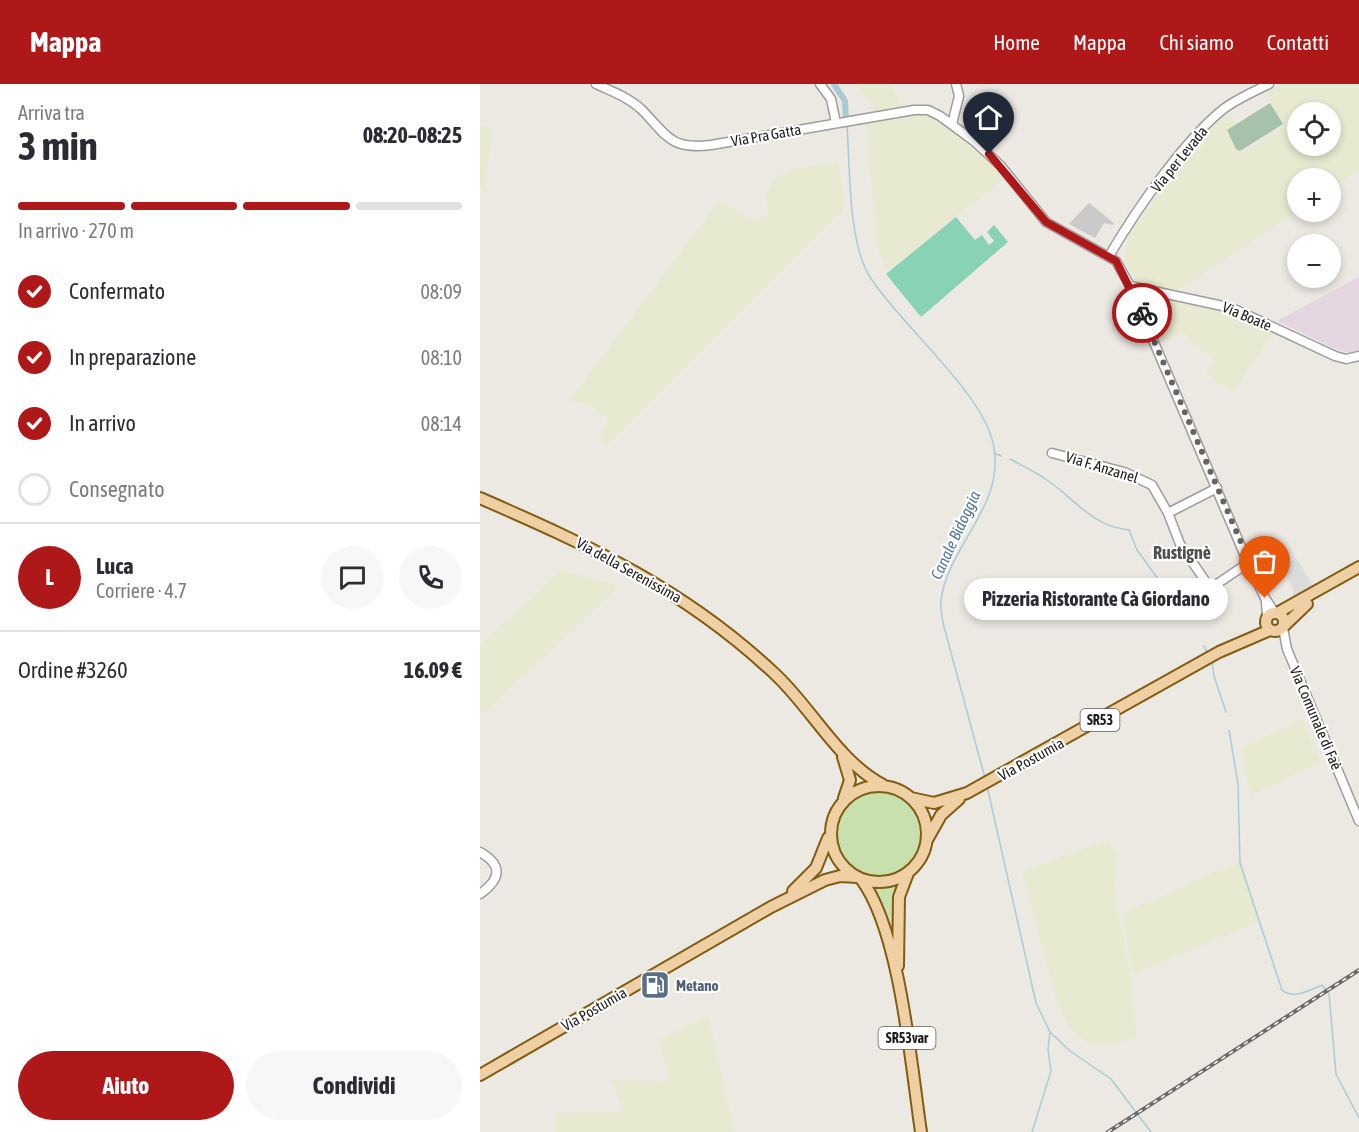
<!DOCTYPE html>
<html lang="it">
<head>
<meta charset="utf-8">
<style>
	body { margin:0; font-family:"Asap Condensed",sans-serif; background:#f7f7f7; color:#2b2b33; height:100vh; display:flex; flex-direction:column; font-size:22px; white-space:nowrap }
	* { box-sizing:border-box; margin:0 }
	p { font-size:20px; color:#7c7c81 }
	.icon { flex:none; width:33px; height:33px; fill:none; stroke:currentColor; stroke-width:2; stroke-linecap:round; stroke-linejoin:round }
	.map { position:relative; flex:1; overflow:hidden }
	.drawer { display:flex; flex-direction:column; background:#fff; width:480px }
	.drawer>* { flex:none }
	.fabs { position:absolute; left:807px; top:18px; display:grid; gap:12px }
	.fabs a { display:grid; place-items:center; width:54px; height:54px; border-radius:50%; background:#fff; box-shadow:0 3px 9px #0003; font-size:30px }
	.pin { position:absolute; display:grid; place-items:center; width:51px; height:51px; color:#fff; margin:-62px -26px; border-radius:50% 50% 50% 0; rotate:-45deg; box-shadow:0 0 6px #0007 }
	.pin .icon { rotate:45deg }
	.courier { position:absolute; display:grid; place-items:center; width:60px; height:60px; margin:-30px; border:4px solid #af1819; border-radius:50%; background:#fff; color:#222; box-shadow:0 2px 8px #0007 }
	.bubble { position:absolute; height:42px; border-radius:21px; background:#fff; box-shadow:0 3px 9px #0003; font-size:20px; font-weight:700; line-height:42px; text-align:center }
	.headline em { font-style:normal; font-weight:700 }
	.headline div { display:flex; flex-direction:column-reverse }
	.headline { display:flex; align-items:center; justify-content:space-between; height:102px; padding:0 18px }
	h1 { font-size:39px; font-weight:700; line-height:45px }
	.bar { display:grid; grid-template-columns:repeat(4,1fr); gap:9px 6px; align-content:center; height:72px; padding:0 18px }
	.bar i { height:8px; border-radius:4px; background:#e1e1e2 }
	.bar .selected { background:#af1819 }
	.bar p { grid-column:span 4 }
	.line { display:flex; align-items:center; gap:15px; padding:0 18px; border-top:2px solid #e1e1e2 }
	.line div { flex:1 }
	.round { display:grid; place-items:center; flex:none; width:63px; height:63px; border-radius:32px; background:#f7f7f7 }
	ol { padding:0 18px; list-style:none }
	li { display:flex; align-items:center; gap:18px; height:66px }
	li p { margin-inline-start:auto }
	li .icon { padding:6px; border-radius:50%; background:#af1819; color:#fff; stroke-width:4 }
	li:last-child { color:#7c7c81 }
	li i { width:33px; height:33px; border:3px solid #e1e1e2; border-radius:50% }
	.cta { display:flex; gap:12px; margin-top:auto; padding:12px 18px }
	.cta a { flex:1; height:69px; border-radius:36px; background:#af1819; color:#fff; font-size:24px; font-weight:700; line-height:69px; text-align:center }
	.cta a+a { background:#f7f7f7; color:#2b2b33 }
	header { display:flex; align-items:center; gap:36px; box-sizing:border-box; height:84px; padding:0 30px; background:#af1819; color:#fff }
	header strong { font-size:28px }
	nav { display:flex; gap:33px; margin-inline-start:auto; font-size:21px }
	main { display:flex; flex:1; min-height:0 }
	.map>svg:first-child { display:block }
</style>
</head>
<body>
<header>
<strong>Mappa</strong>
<nav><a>Home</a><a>Mappa</a><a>Chi siamo</a><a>Contatti</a></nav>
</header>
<main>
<section class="drawer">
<div class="headline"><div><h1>3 min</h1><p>Arriva tra</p></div><em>08:20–08:25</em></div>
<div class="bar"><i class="selected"></i><i class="selected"></i><i class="selected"></i><i></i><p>In arrivo · 270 m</p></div>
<ol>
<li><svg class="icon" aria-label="check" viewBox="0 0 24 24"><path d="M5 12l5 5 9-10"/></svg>Confermato<p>08:09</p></li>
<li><svg class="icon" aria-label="check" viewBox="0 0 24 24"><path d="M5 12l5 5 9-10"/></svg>In preparazione<p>08:10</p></li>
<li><svg class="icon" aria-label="check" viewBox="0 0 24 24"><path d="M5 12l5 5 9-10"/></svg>In arrivo<p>08:14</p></li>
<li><i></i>Consegnato</li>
</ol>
<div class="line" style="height:108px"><b class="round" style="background:#af1819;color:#fff">L</b><div><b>Luca</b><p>Corriere · 4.7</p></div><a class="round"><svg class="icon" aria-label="chat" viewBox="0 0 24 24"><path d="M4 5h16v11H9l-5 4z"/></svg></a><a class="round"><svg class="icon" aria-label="phone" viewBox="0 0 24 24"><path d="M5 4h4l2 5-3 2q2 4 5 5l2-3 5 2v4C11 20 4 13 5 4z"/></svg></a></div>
<div class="line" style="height:78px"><div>Ordine #3260</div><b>16.09 €</b></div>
<div class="cta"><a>Aiuto</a><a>Condividi</a></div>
</section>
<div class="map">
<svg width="879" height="1048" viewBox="0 0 879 1048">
	<rect width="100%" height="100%" fill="#ece9e3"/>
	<path fill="#e4d5e1" d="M879 193V271L858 266 797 237Z"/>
	<path fill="#cacaca" d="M609 119 634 139 633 141 624 139 615 154 589 140Z"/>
	<path fill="#e7e9d0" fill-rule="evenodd" d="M376 0H410L424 25 398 30Z
		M800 0H879V86L851 105 850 94H818L817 127 696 208 657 200 649 187 644 171 648 152 716 59 734 40 750 30 757 41 750 52 763 69 805 42 785 8ZM818 28H850V62H818Z
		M434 31 456 33 480 47 527 92 407 187 397 161 386 40Z
		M0 42 12 44 5 106 0 105Z
		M359 78 363 125 127 361 121 357 120 353 129 333 111 322 90 316 239 117 264 132 283 136 288 130 286 108 296 93 312 85Z
		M697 213 736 221 795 246 752 308 726 290 735 276 703 248 682 260 672 236Z
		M81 486 139 502 4 629 0 627V562Z
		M822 636 841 678 770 711 761 663Z
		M627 756 637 770 633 799 649 885 657 953 633 960H617L608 959 598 952 585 937 578 921 542 788Z
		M761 777 780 837 653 890 642 830Z
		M228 932 254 1048H76L75 1029 144 1027 131 996 190 997 179 956Z"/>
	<path fill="#c7e0ae" d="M355 750a43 43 0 1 1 86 0a43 43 0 1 1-86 0Z
		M419 798 415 878 390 802 408 803Z"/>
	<path fill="#a7c2ab" d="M790 19 803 40 760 67 756 65 747 46Z"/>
	<path fill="#8ad2b6" d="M476 133 495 156 502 151 509 161 514 157 507 148 514 141 528 158 441 233 406 190Z"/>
	<path fill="#dcdcdc" d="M816 474 833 502 813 512V505L802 483Z"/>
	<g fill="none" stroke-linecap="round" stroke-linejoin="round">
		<path stroke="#a8cbd4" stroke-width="1.5" d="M367 41C370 84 368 158 390 193 420 241 506 310 514 364 524 423 468 462 461 516 460 523 462 532 463 539L505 694
			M514 369 521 372
			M530 375C543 382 556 388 567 396 595 415 613 443 649 446L657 466 692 514
			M724 562 727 568
			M732 577 734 592 746 628
			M749 646 758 700 760 779 802 906C813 916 830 906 842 901L849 910 856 990 879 1034
			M507 702 556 919 570 948 590 967 631 995 671 1048
			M552 1048 571 987 568 966 570 948"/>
		<path stroke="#a8cbd4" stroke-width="6" d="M354 0 365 17 366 38"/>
		<g stroke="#9d9d9d" stroke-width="11">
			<path id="minor" d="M116 0C131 7 148 13 161 25 187 51 189 66 231 61L434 26H448L460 32 494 57 521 82 566 138 636 177 650 202 768 479 785 514 795 529
				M340 0 351 15 356 39
				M472 40 479 12 476 0
				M629 172C655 128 702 59 741 27 754 16 773 8 789 0
				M650 202 752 224 855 272 866 275 879 272
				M572 369 644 388 672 401 688 429 700 460 730 504
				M688 429 737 404
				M786 518 787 533
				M700 525 768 479
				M803 544 807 565 879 737
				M0 768C23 781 21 795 0 810"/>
		</g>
		<g stroke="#825c12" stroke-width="14">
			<path id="major" d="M0 414C112 463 205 505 296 591 333 626 358 677 403 701
				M786 538a9 9 0 1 1 18 0a9 9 0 1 1-18 0Z
				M797 529 879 483
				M804 542 827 520
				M363 673 370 696 364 714
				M351 750a48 48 0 1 1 96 0a48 48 0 1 1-96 0Z
				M431 714 454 719 487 709 739 568 790 546
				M447 756 461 731 479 715
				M381 795C420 846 431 981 441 1048
				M313 807 336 784 348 754
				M418 882 419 813 428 789
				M0 991 291 823 345 796 360 792 377 793"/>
		</g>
		<use href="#minor" stroke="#fff" stroke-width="8"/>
		<use href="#major" stroke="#efcfa4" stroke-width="10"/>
		<g stroke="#6a6a6a" stroke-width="4">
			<path id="rail" d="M628 1048 879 886"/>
		</g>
		<use href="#rail" stroke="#fff" stroke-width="1.5" stroke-dasharray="4.5" stroke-linecap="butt"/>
	</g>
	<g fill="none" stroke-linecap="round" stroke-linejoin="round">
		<path stroke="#656462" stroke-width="6" stroke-dasharray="0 10.8" d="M662 229 785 514"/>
		<path stroke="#af1819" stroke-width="8" d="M509 70 566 138 636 177 662 229"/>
	</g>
	<defs>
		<g id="fuel-square" transform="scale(1.5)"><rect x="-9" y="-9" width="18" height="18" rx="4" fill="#5c6f8a" stroke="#fff"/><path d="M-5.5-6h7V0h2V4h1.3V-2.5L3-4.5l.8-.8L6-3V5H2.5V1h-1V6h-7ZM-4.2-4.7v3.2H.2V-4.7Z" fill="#fff"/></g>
	</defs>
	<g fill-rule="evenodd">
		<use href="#fuel-square" x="175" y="901"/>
	</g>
	<g text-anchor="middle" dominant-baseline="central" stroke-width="4.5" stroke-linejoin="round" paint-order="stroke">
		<g fill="#fff" stroke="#606060" stroke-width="1.5">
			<rect x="600.5" y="625" width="39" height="22" rx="4.5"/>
			<rect x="398.5" y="943" width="57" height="22" rx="4.5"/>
		</g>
		<g font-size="14" font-weight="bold" fill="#1c1c1c">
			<text x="620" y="636">SR53</text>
			<text x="427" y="954">SR53var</text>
		</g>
		<g font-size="15" fill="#1c1c1c" stroke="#fff">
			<text transform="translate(286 51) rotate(-10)">Via Pra Gatta</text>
			<text transform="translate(699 75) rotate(-51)">Via per Levada</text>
			<text transform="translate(767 232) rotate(23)">Via Boate</text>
			<text transform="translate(622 383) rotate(17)">Via F. Anzanel</text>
			<text transform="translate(149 486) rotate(29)">Via della Serenissima</text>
			<text transform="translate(836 634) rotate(67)">Via Comunale di Faè</text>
			<text transform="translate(551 675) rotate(-29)">Via Postumia</text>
			<text transform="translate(114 925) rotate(-30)">Via Postumia</text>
		</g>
		<g font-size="15" font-weight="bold" fill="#4e5e75" stroke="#fff" text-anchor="start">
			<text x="196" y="901">Metano</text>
		</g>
		<g font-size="16" font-style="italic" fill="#527598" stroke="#fff">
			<text transform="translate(475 451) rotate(-65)">Canale Bidoggia</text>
		</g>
		<g font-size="18" font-weight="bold" fill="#4f4f4f" stroke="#fff">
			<text x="702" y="468">Rustignè</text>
		</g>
	</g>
</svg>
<div class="fabs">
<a><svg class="icon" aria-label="locate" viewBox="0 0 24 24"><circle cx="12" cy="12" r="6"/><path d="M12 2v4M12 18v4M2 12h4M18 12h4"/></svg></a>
<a>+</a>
<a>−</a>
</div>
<div class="pin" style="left:785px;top:514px;background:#ea580c"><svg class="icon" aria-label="bag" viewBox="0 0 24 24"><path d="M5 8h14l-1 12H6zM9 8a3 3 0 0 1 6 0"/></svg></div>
<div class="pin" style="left:509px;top:70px;background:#1f2937"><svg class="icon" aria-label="home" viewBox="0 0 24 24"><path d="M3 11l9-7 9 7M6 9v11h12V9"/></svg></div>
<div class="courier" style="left:662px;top:229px"><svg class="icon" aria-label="bike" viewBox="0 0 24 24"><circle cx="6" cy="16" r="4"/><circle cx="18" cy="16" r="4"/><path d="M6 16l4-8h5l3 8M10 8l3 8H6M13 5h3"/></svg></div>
<div class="bubble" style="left:484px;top:494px;width:264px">Pizzeria Ristorante Cà Giordano</div>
</div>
</main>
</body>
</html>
